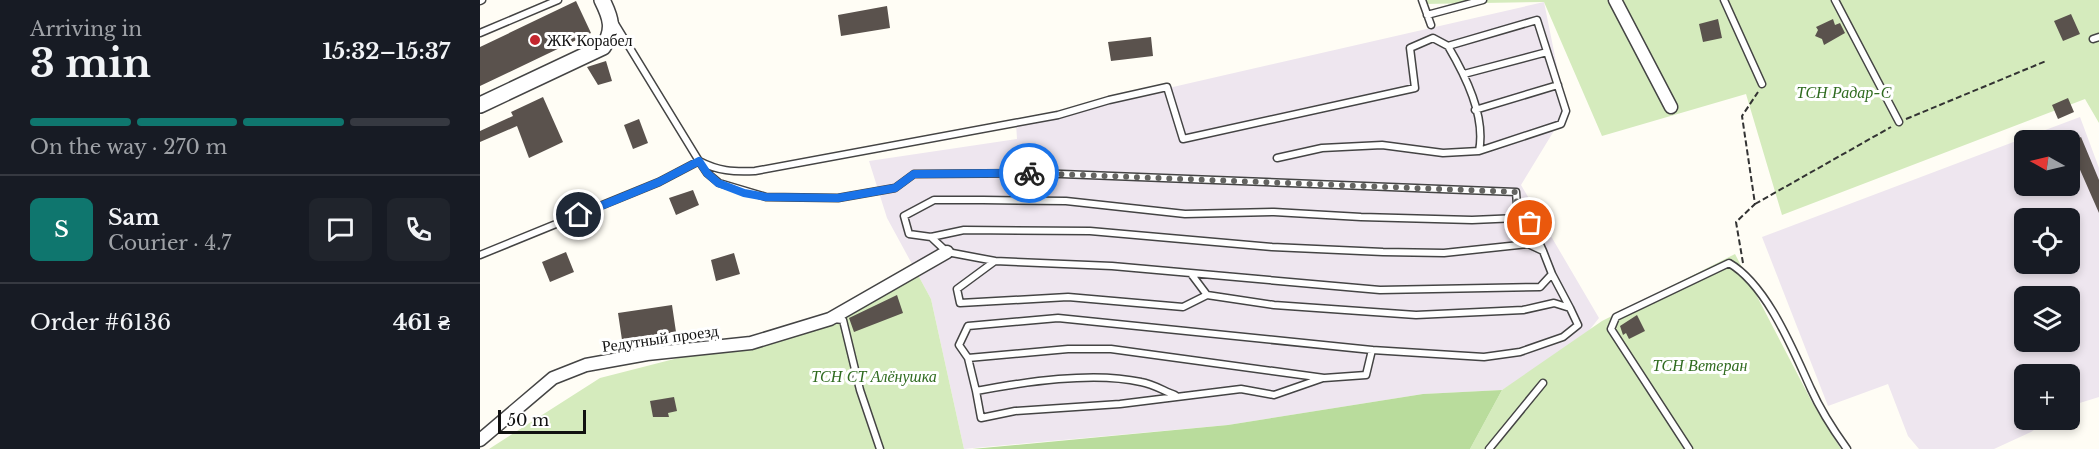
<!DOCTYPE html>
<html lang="en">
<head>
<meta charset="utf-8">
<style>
	body { margin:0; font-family:"Libre Baskerville",serif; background:#20242c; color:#f1f3f6; height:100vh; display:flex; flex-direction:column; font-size:22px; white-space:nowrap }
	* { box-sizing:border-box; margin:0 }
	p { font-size:20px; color:#9ea1a6 }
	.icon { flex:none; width:33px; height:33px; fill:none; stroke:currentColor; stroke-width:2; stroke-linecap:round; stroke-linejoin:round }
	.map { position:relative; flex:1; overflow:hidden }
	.drawer { display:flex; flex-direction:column; background:#171b24; width:480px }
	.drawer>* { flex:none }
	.needle { width:39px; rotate:278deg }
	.controls { position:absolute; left:1534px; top:130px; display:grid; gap:12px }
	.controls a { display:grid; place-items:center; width:66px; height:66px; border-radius:9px; background:#171b24; box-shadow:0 3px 9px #0003; font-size:30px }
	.scale { position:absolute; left:18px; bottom:15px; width:88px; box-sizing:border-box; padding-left:6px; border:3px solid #111; border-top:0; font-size:16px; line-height:21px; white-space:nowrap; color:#111; -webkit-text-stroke:4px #fff; paint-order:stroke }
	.pin { position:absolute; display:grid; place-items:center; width:51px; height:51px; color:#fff; margin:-26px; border:3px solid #fff; border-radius:50%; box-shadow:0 2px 6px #0007 }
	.courier { position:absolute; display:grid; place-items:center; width:60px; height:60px; margin:-30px; border:4px solid #1a73e8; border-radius:50%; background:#fff; color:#222; box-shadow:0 2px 8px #0007 }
	.head em { font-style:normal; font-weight:700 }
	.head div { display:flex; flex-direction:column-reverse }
	.head { display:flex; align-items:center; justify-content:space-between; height:102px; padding:0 30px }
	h1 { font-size:39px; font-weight:700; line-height:45px }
	.bar { display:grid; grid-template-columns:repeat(4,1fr); gap:9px 6px; align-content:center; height:72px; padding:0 30px }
	.bar i { height:8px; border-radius:4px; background:#363941 }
	.bar .on { background:#0f766e }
	.bar p { grid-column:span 4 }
	.line { display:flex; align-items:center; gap:15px; padding:0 30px; border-top:2px solid #363941 }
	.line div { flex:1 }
	.round { display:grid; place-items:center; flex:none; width:63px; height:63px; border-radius:9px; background:#20242c }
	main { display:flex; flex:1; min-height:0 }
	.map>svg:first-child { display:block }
</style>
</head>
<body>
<main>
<section class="drawer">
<div class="head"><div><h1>3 min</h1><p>Arriving in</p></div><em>15:32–15:37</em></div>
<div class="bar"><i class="on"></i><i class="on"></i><i class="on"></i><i></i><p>On the way · 270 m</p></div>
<div class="line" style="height:108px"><b class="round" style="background:#0f766e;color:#fff">S</b><div><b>Sam</b><p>Courier · 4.7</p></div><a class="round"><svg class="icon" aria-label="chat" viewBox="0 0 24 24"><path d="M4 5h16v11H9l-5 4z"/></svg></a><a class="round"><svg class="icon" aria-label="phone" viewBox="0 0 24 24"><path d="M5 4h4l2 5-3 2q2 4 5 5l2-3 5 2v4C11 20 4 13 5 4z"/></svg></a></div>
<div class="line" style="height:78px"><div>Order #6136</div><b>461 ₴</b></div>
</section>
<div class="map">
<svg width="1619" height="449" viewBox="0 0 1619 449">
	<rect width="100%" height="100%" fill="#fffdf5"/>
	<path fill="#eee6ef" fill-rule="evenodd" d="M1064 2 1086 111 1041 185 1119 318 1099 343 1022 390 943 394 748 425 484 449 451 299 407 218 389 161 537 139 536 123Z
		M1600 117 1619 168V397L1590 406V375H1545V420H1569L1551 432 1514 449H1439L1428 436 1408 384 1348 406 1282 237ZM1545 141H1590V186H1545ZM1545 219H1590V264H1545ZM1545 297H1590V342H1545Z"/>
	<path fill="#d5ebbd" d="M943 0H1619V123L1605 99 1302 215 1266 94 1122 136 1064 2 944 4Z
		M1255 254 1332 402 1361 449H990L1022 390 1122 321Z
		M438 275 451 299 484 449H9L120 378 350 319Z"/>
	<path fill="#b9dc9c" d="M1022 390 990 449H492L748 425 943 394Z"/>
	<path fill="#5a524d" d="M96 1 111 33 0 86V47Z
		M407 6 410 28 361 36 358 15Z
		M1591 14 1600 34 1583 41 1574 21Z
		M1238 19 1242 38 1223 42 1219 24Z
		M1353 19 1355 25 1360 23 1365 33 1344 45 1342 39 1335 36 1338 30 1336 27Z
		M671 37 673 56 631 61 628 42Z
		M126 61 132 81 118 85 107 67Z
		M63 97 83 142 49 158 37 126 0 142V131L33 116 31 112Z
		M1588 98 1594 112 1578 119 1572 105Z
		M159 119 168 143 153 149 144 125Z
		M1601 137 1619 180V213L1590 147V142Z
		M213 190 219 205 196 215 189 198Z
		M86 252 94 272 70 282 62 262Z
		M254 253 260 274 236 281 231 260Z
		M417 295 423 313 374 332 369 318Z
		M192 305 196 332 142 340 138 313Z
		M1157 315 1165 331 1149 339 1146 333 1143 335 1140 326Z
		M194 397 197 411 188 413 189 417H173L170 401Z"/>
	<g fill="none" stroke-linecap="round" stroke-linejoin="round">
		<g stroke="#444" stroke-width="9">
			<path id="service" d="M942 0 951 25
				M1244 0 1282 84
				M1355 0 1419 122
				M0 1 2 0
				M947 15 1003 0
				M134 22 219 161C238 171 253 172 275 171L578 115 629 100 687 87 703 139 935 88 930 48 953 38 968 46 1057 20 1086 111 1081 124 999 151 963 153 902 145 842 148 797 158
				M0 33 78 0
				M1613 39 1619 37
				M968 46C985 75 1006 116 999 151
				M984 74 1067 52
				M995 110 1078 85
				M1038 218 1050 223 1063 251
				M451 237 467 252 515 261
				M0 255 179 182 219 161 227 173 239 183 286 197 358 198 415 188 434 174 556 173 1036 192 1038 218 992 220 881 217 794 212 705 214 586 201 503 200H454L424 216 429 234 451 237 484 230 610 231 792 247 903 252 964 253 1048 244 1063 251 1072 274 1060 287 900 290 632 266 515 261 477 289 480 303 588 297 703 307 727 295 794 305 936 315 1043 310 1074 303 1090 308 1098 325 1083 337 1040 352 1004 357 892 350 578 318 488 326 479 345 488 358 588 349H631L844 378 886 375 892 350
				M1072 274 1090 308
				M712 275 727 295
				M353 319 363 320 380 390 400 449
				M488 358 496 391C544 382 613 371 661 382 673 384 684 391 695 395
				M496 391 501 418 535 411 640 404 761 389 794 395 843 378
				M1009 449 1063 383
				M1209 449 1131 329 1136 317 1249 263C1287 285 1313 350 1331 389 1340 409 1354 431 1367 449"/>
		</g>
		<g stroke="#444" stroke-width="15">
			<path id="minor" d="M1135 0 1191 107
				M0 440 73 378 106 365 167 354 271 343 350 319 467 252"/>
		</g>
		<g stroke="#444" stroke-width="18">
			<path id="tertiary" d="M0 105 123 47C135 30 131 18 122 0"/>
		</g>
		<path stroke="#333" stroke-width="2" stroke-dasharray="6 3" stroke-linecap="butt" d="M1426 119 1566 61
			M1275 204 1411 127
			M1263 263 1256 222 1275 204 1262 116 1278 92"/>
		<use href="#service" stroke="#fff" stroke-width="6"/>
		<use href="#minor" stroke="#fff" stroke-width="12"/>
		<use href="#tertiary" stroke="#fff" stroke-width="15"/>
	</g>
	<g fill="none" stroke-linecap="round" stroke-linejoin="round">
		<path stroke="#646461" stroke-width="6" stroke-dasharray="0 10.8" d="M549 173 1036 192 1038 218 1050 223"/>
		<path stroke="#1a73e8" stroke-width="8" d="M99 215 179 182 219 161 227 173 238 183 264 193 286 197 358 198 415 188 434 174 549 173"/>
	</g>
	<circle fill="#c4262e" stroke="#fff" stroke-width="2" cx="55" cy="40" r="6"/>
	<g text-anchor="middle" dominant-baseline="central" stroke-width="6" stroke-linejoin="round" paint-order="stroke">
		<g font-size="16" fill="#111" stroke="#fff" text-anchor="start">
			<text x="67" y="40">ЖК Корабел</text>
		</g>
		<g font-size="16" font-style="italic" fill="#2f6b1f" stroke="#fff">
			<text x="1364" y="92">ТСН Радар-С</text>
			<text x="1220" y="365">ТСН Ветеран</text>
			<text x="394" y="376">ТСН СТ Алёнушка</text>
		</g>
		<g font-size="16" fill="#111" stroke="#fff">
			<text transform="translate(180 338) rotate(-8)">Редутный проезд</text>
		</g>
	</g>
</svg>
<div class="controls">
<a><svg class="needle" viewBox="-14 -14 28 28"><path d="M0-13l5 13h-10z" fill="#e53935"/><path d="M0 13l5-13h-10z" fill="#9ea1a6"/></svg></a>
<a><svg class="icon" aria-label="locate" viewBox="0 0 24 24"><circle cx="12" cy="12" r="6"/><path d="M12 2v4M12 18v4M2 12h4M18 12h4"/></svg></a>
<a><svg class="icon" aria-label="layers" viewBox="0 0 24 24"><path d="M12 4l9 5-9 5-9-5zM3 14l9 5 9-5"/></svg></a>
<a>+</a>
</div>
<div class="scale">50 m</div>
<div class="pin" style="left:1050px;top:223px;background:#ea580c"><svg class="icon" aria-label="bag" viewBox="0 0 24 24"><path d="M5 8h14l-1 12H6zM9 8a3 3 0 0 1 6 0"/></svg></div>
<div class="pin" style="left:99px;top:215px;background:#1f2937"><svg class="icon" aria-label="home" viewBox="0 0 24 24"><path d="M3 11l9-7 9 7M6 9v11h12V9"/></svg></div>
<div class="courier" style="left:549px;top:173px"><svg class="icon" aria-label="bike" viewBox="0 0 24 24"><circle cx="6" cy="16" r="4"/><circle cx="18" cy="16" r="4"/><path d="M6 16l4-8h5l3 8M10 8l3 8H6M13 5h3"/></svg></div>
</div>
</main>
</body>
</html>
